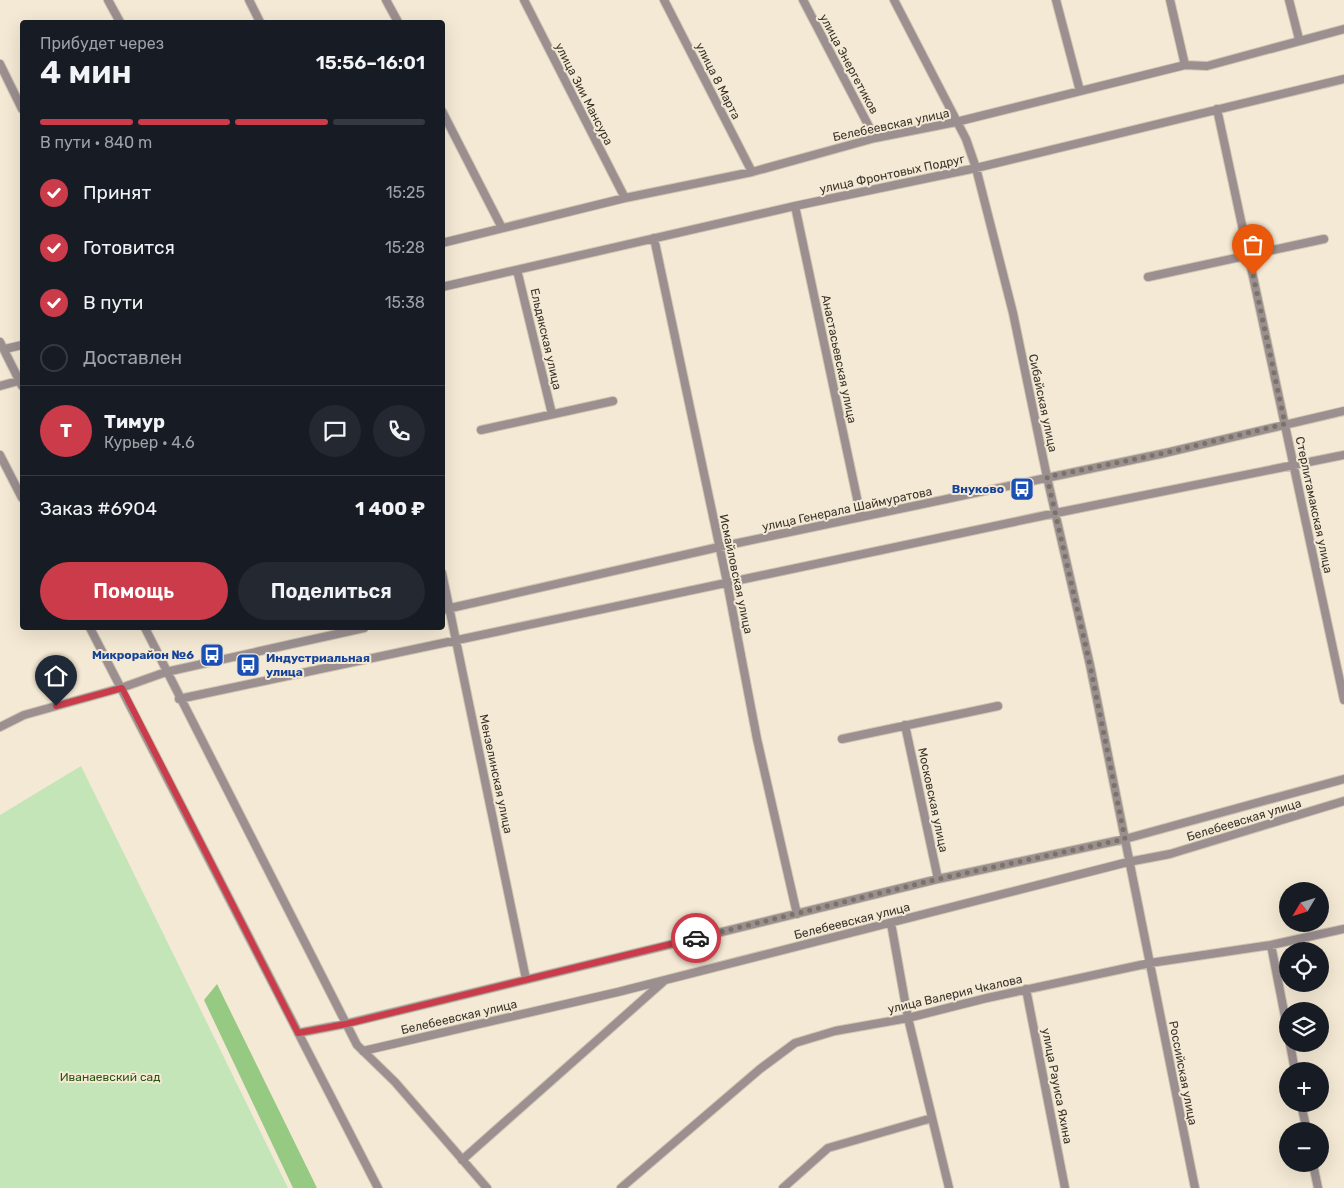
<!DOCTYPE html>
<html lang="ru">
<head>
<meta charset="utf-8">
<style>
	body { margin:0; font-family:Rubik,sans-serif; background:#242831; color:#f1f3f6; height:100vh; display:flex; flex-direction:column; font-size:19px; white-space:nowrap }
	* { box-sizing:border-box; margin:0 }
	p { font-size:16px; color:#9ea1a6 }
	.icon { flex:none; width:28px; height:28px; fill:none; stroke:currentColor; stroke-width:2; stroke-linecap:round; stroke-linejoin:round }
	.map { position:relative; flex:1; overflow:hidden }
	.panel { position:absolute; left:20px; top:20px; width:425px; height:610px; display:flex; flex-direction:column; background:#171b24; border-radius:5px; box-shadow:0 5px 20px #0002 }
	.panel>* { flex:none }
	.needle { width:32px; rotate:232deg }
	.buttons { position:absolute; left:1279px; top:882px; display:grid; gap:10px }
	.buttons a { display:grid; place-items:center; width:50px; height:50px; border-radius:50%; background:#171b24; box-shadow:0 5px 20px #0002; font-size:25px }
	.pin { position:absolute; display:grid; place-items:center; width:42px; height:42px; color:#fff; margin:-51px -21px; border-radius:50% 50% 50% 0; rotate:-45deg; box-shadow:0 0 5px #0007 }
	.pin .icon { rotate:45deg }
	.courier { position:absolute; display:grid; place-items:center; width:50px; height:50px; margin:-25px; border:4px solid #cb3b4a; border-radius:50%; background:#fff; color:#222; box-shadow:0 1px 6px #0007 }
	.headline em { font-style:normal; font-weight:600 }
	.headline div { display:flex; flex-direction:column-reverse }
	.headline { display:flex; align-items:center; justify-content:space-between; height:85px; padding:0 20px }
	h1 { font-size:32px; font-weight:600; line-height:38px }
	.bar { display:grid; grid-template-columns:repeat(4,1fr); gap:8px 5px; align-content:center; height:60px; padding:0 20px }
	.bar i { height:6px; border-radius:4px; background:#363941 }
	.bar .selected { background:#cb3b4a }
	.bar p { grid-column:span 4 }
	.line { display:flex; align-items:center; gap:12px; padding:0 20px; border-top:1px solid #363941 }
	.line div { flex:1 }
	.round { display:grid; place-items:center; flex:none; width:52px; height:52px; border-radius:26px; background:#242831 }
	ol { padding:0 20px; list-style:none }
	li { display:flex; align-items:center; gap:15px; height:55px }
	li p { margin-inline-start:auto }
	li .icon { padding:5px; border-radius:50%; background:#cb3b4a; color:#fff; stroke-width:4 }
	li:last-child { color:#9ea1a6 }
	li i { width:28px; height:28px; border:2px solid #363941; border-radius:50% }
	.action { display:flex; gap:10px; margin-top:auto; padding:10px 20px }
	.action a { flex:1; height:58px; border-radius:30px; background:#cb3b4a; color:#fff; font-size:20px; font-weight:600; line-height:58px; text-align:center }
	.action a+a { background:#242831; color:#f1f3f6 }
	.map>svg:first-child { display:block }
</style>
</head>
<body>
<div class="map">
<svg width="1344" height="1188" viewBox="0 0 1344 1188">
	<rect width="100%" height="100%" fill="#f4e9d4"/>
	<path fill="#c3e5b7" d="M81 766 288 1188H0V815Z"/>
	<path fill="#96ca83" d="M217 984 317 1188H293L204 1000Z"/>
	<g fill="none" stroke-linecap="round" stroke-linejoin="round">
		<g stroke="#cfc5b2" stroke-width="10">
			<path id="minor" d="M108 0 120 22
				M249 0 260 22
				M386 0 398 22
				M524 0 625 198
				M664 0 752 172
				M803 0 875 138
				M894 0 966 139 976 168 1013 313 1047 477 1090 665 1195 1188
				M1056 0 1080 91
				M1170 0 1185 65
				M1289 0 1299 39
				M0 64 22 109
				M1217 109 1344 700
				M442 111 502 228
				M795 206 861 517
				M654 238 727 582 757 739 797 914
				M442 243 625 198 752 172 875 138 956 122 1185 65 1207 66 1344 29
				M517 270 552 414
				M1148 277 1324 239
				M442 287 795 206 976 168 1344 79
				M0 342 22 386
				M5 349 22 345
				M0 386 22 380
				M481 430 613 401
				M0 455 22 498
				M442 573 526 979
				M442 610 719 547 1165 453 1344 411
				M90 628 378 1188
				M145 628 357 1045 395 1082 487 1188
				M179 699 1056 513 1344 455
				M905 725 938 879
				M0 727 24 715 121 688 166 672 364 628
				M842 739 998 706
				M891 923 908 1018 949 1188
				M1271 945 1288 1032
				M1026 989 1065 1188
				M298 1033 345 1024 938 879 1125 839 1344 779
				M1290 1044 1295 1071
				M363 1051 618 992 1128 862 1170 854 1344 801
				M1301 1104 1307 1131
				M462 1160 664 981
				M1313 1164 1318 1188
				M621 1188 760 1069 795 1043 835 1031 908 1018 987 998 1150 963 1271 945 1344 929
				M783 1188 828 1148 932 1118"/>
		</g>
		<use href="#minor" stroke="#9b8f90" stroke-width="8"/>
	</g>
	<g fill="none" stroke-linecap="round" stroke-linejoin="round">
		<path stroke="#7a7367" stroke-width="5" stroke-dasharray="0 9" d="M696 938 938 879 1125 839 1090 665 1047 477 1165 453 1285 424 1253 275"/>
		<path stroke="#cb3b4a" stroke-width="6" d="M56 706 122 688 298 1033 346 1024 696 938"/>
	</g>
	<defs>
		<g id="bus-square" transform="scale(1.25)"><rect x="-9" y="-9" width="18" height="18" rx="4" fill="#1a4fb4" stroke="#f4e9d4"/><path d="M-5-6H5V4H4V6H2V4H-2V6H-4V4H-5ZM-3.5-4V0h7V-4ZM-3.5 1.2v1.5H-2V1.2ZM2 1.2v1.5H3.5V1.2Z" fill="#fff"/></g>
	</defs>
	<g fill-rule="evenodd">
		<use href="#bus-square" x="1022" y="489"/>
		<use href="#bus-square" x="212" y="655"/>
		<use href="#bus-square" x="248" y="665"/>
	</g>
	<g text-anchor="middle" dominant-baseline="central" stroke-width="4" stroke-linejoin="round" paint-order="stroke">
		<g font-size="12" fill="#39342c" stroke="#f4e9d4">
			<text transform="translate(849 64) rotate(62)">улица Энергетиков</text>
			<text transform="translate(718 81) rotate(63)">улица 8 Марта</text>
			<text transform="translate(584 94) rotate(63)">улица Зии Мансура</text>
			<text transform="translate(891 125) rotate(-12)">Белебеевская улица</text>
			<text transform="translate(892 174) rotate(-12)">улица Фронтовых Подруг</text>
			<text transform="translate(546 339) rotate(77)">Ельдякская улица</text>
			<text transform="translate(839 359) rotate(78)">Анастасьевская улица</text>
			<text transform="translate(1043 403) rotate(78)">Сибайская улица</text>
			<text transform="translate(1314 505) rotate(78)">Стерлитамакская улица</text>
			<text transform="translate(847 509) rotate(-12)">улица Генерала Шаймуратова</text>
			<text transform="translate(736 574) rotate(78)">Исмайловская улица</text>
			<text transform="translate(496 774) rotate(78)">Мензелинская улица</text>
			<text transform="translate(933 800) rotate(78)">Московская улица</text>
			<text transform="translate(1244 820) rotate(-17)">Белебеевская улица</text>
			<text transform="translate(852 921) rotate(-14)">Белебеевская улица</text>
			<text transform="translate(955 994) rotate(-13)">улица Валерия Чкалова</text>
			<text transform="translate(459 1017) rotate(-13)">Белебеевская улица</text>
			<text transform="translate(1183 1073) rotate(79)">Российская улица</text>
			<text transform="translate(1057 1086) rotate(79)">улица Рауиса Яхина</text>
		</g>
		<g font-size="12" font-weight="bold" fill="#164399" stroke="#f4e9d4" text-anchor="end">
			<text x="1004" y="489">Внуково</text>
			<text x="194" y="655">Микрорайон №6</text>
			<text x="266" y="658" text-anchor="start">Индустриальная<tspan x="266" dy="14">улица</tspan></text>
		</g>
		<g font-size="12" fill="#26550d" stroke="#f4e9d4">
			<text x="110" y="1077">Иванаевский сад</text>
		</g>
	</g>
</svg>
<div class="buttons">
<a><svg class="needle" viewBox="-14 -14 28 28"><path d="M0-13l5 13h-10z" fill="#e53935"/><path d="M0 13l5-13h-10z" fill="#9ea1a6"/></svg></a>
<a><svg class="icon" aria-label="locate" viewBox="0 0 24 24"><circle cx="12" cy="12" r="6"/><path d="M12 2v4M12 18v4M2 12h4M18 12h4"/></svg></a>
<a><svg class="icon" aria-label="layers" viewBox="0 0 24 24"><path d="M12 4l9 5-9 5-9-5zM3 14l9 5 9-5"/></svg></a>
<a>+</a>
<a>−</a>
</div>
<div class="pin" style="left:1253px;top:275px;background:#ea580c"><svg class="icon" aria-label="bag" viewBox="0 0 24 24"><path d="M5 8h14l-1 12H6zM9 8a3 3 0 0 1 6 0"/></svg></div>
<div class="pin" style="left:56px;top:706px;background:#1f2937"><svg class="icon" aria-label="home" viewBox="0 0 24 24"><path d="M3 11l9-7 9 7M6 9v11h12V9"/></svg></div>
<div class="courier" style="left:696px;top:938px"><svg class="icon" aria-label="car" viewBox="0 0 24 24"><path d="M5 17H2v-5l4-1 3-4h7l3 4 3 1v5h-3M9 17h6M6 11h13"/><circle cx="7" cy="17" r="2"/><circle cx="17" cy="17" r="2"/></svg></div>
<section class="panel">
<div class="headline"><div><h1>4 мин</h1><p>Прибудет через</p></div><em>15:56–16:01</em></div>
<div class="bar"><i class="selected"></i><i class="selected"></i><i class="selected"></i><i></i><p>В пути · 840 m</p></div>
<ol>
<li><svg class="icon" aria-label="check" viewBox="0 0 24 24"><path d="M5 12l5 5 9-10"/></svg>Принят<p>15:25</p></li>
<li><svg class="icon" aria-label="check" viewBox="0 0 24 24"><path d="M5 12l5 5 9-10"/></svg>Готовится<p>15:28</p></li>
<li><svg class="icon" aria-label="check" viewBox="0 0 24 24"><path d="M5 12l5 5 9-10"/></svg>В пути<p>15:38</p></li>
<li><i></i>Доставлен</li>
</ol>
<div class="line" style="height:90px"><b class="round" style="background:#cb3b4a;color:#fff">Т</b><div><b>Тимур</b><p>Курьер · 4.6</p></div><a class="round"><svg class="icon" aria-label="chat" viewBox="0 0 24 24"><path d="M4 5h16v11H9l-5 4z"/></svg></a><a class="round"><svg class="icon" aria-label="phone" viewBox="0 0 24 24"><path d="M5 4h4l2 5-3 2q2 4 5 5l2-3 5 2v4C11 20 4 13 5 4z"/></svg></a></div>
<div class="line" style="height:65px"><div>Заказ #6904</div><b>1 400 ₽</b></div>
<div class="action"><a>Помощь</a><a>Поделиться</a></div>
</section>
</div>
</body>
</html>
